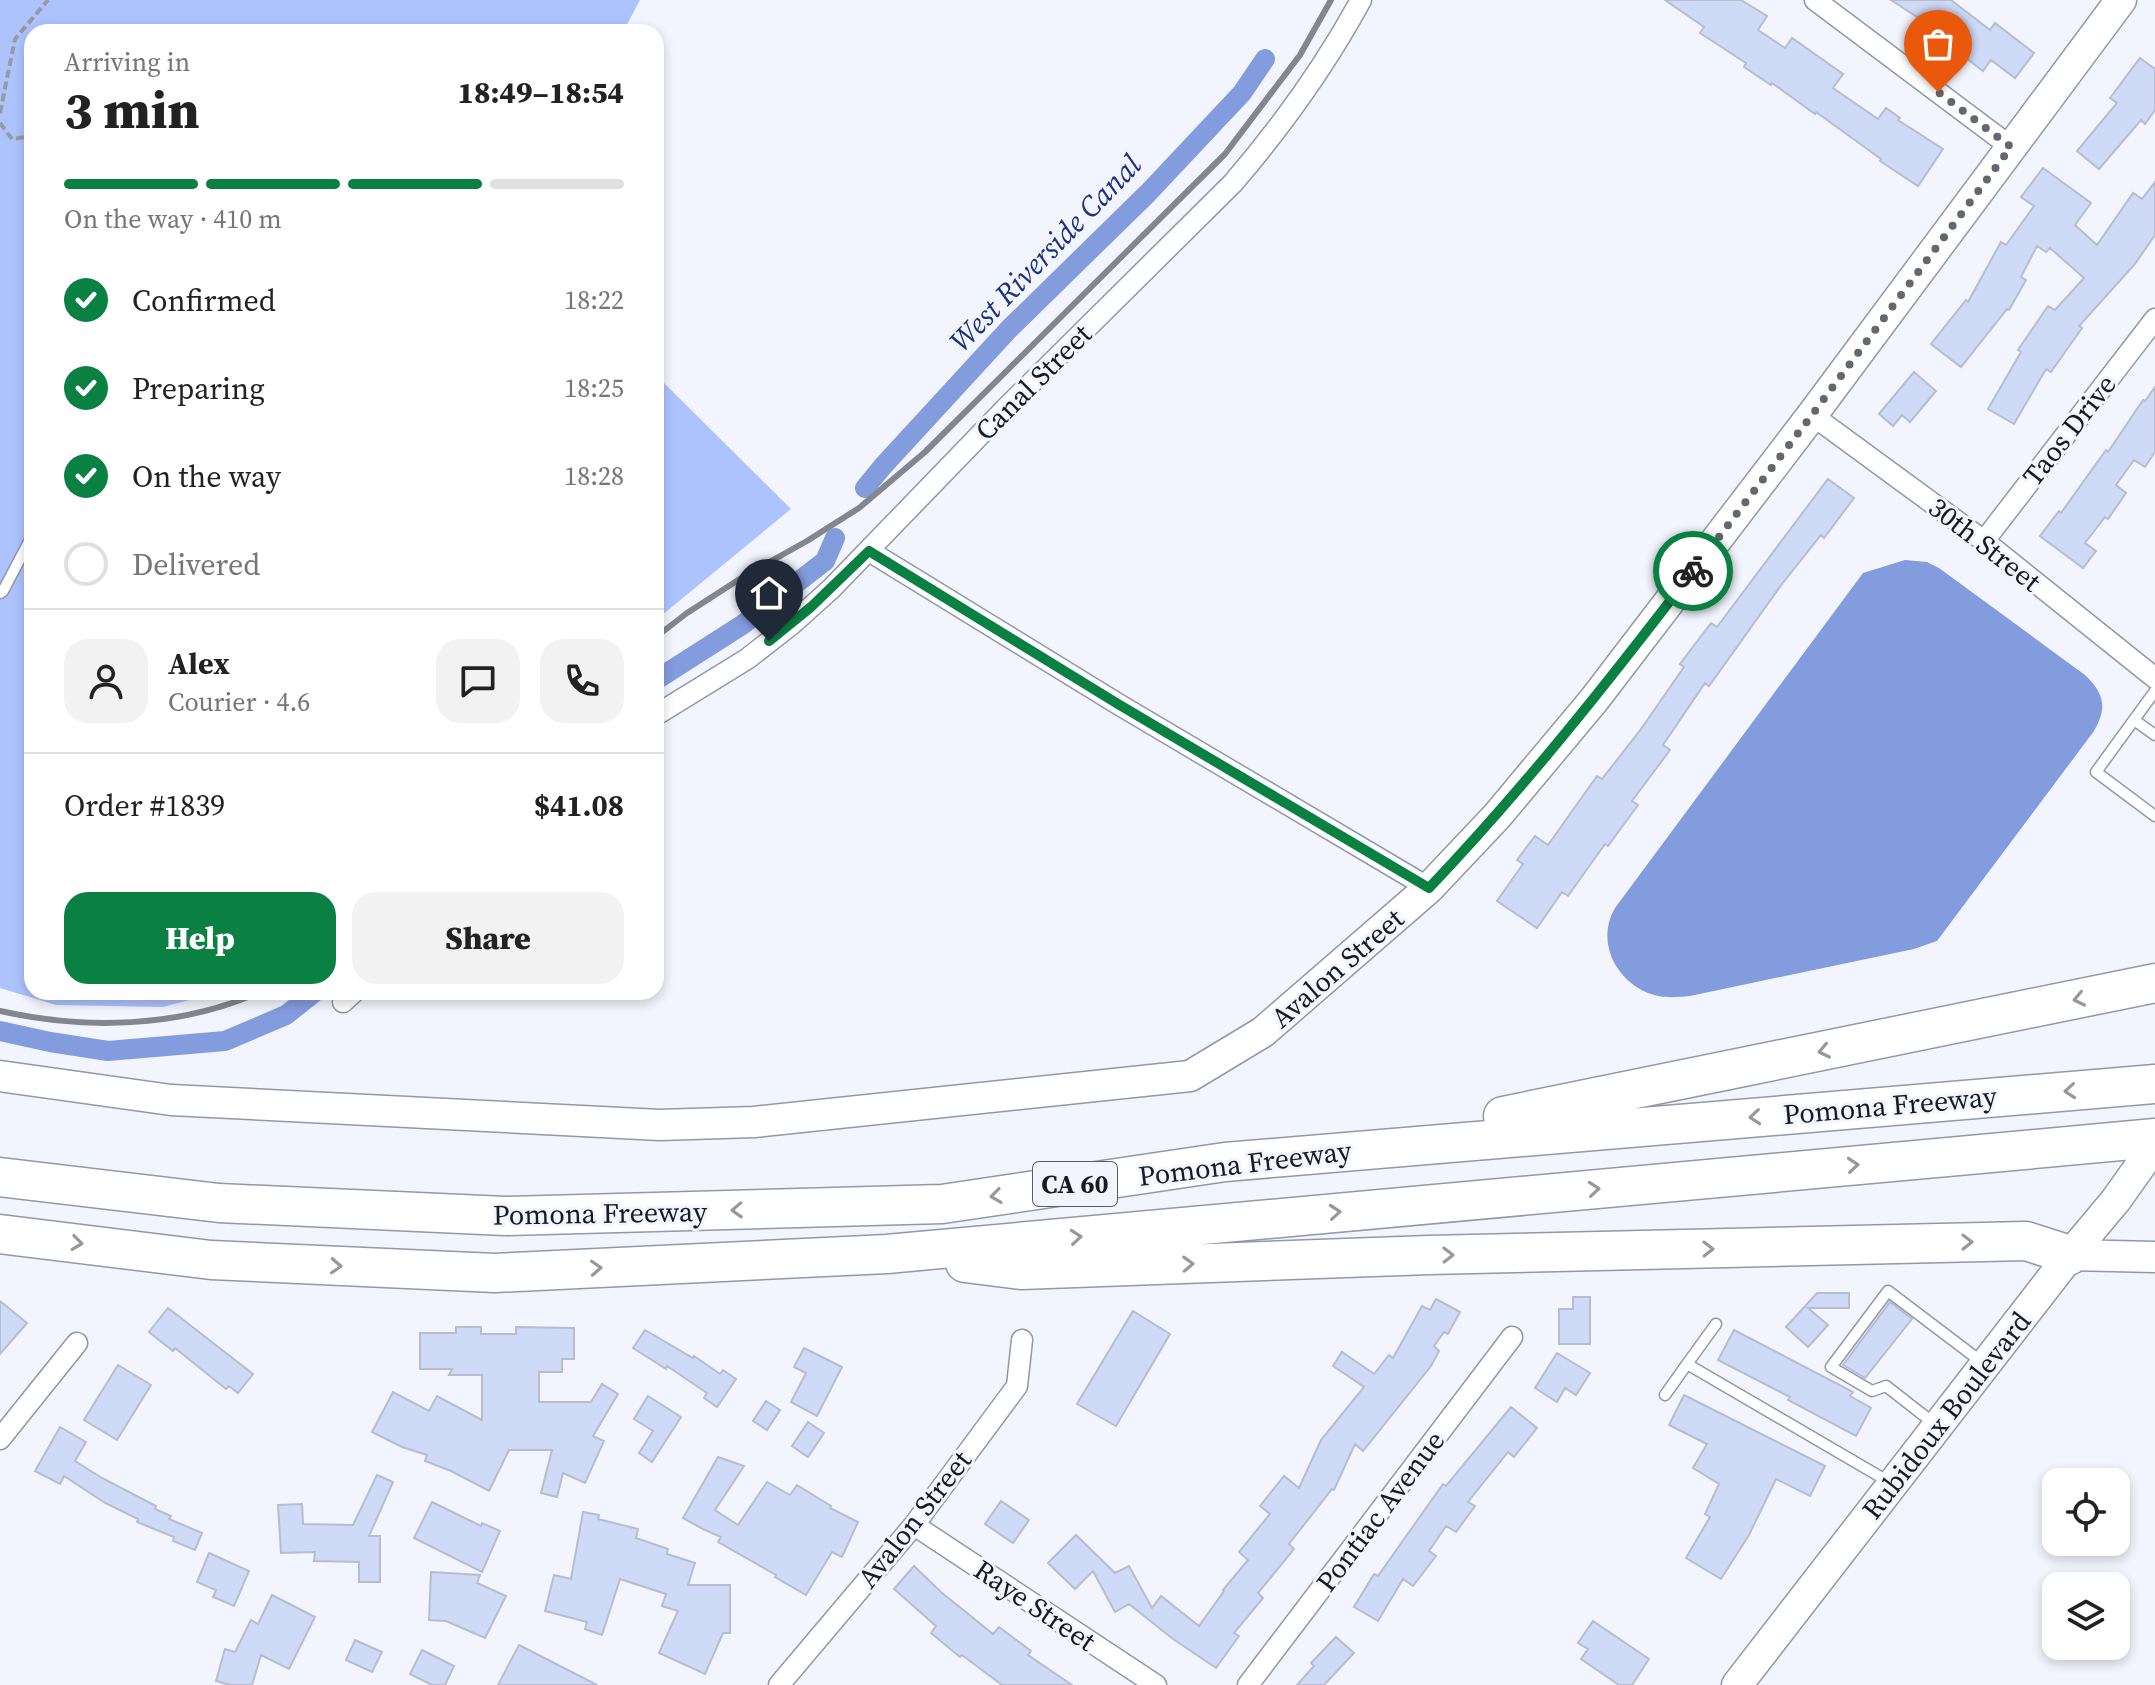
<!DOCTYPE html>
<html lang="en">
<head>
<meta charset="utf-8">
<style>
	body { margin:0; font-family:"Source Serif 4",serif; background:#f2f2f2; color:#222; height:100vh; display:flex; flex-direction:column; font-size:30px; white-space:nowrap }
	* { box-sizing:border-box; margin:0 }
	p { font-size:26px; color:#767676 }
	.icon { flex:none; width:44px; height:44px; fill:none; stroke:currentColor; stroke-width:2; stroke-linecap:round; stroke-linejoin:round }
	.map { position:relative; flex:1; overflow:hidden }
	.panel { position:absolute; left:24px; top:24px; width:640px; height:976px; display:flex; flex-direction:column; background:#fff; border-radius:24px; box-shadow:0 4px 12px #0003 }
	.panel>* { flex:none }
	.fabs { position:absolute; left:2042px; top:1468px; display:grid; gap:16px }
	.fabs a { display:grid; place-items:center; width:88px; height:88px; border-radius:16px; background:#fff; box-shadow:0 4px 12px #0003; font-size:40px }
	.pin { position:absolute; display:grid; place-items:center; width:68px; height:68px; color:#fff; margin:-82px -34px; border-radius:50% 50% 50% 0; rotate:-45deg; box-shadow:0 0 8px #0007 }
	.pin .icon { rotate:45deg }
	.courier { position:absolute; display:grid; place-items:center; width:80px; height:80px; margin:-40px; border:6px solid #0b8043; border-radius:50%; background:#fff; color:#222; box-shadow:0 2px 10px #0007 }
	.summary em { font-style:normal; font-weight:800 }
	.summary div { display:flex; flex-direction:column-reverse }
	.summary { display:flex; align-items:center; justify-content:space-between; height:136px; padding:0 40px }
	h1 { font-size:52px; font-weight:800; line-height:60px }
	.bar { display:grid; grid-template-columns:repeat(4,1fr); gap:12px 8px; align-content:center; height:96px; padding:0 40px }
	.bar i { height:10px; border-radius:6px; background:#e0e0e0 }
	.bar .selected { background:#0b8043 }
	.bar p { grid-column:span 4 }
	.line { display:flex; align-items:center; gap:20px; padding:0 40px; border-top:2px solid #e0e0e0 }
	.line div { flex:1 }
	.round { display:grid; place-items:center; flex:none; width:84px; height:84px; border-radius:24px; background:#f2f2f2 }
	ol { padding:0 40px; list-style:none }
	li { display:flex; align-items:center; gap:24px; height:88px }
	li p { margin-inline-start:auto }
	li .icon { padding:8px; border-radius:50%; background:#0b8043; color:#fff; stroke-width:4 }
	li:last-child { color:#767676 }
	li i { width:44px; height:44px; border:4px solid #e0e0e0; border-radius:50% }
	.cta { display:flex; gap:16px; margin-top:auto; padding:16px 40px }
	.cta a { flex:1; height:92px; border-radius:24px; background:#0b8043; color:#fff; font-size:32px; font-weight:800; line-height:92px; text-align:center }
	.cta a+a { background:#f2f2f2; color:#222 }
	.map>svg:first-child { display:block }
</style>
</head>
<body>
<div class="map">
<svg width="2155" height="1685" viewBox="0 0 2155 1685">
	<rect width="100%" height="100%" fill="#f2f5fd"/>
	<path fill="#acc3fe" d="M0 0H640L623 32H32V992H220L163 1007 56 1005 0 988Z
		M656 375 791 509 656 620Z"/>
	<path fill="#839cde" d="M1905 560 1927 562 1939 568 2085 675C2105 694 2107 708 2094 731L1937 941 1914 949 1690 996C1679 997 1669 998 1658 996 1619 987 1594 944 1615 908L1863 573Z"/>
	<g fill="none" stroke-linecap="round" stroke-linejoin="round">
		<path stroke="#839cde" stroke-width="20" d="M865 488 883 466 1009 329 1148 193 1242 93 1265 59
			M656 680 742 625 825 561 835 538
			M0 1031 50 1042 108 1051 225 1041 286 1015 315 992"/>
	</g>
	<path fill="#cfdaf6" stroke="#b6bdd0" stroke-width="2" d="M1665 0H1741L1767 16 1758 30 1785 48 1792 38 1843 74 1833 88 1878 119 1886 108 1900 118 1898 120 1943 149 1918 186 1880 161 1881 159 1816 112 1815 114 1772 83 1771 85 1744 67 1746 63 1700 33 1704 27Z
		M1891 0H1951L1990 30 1995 23 2034 53 2015 78 1991 60 1983 71 1916 19 1917 17Z
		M2140 58 2155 69V110L2145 124 2141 120 2099 169 2077 151 2117 103 2110 98Z
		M2043 168 2091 203 2075 225 2097 245 2133 193 2142 199 2155 182V235L2135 264 2079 326 2082 328 2051 372 2046 369 2014 424 1988 409 2021 352 2018 350 2048 306 2055 310 2084 278 2050 248 2046 252 2037 246 2021 277 2026 280 2009 310 2007 309 1961 367 1931 344 1966 300 1968 302 2001 242 2006 245 2034 206 2021 197Z
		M1914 372 1936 391 1910 422 1902 415 1893 426 1879 414Z
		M2155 387V452L2145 467 2134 460 2116 485 2126 493 2108 519 2105 517 2085 543 2096 551 2083 568 2040 536 2059 511 2061 513 2106 450 2108 452 2143 400 2145 401Z
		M1828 479 1854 498 1824 538 1821 535 1782 584 1709 686 1705 683 1663 745 1670 750 1632 801 1638 805 1608 846 1605 844 1568 896 1562 892 1537 928 1497 901 1523 864 1517 860 1535 836 1548 845 1597 776 1602 779 1641 729 1684 667 1680 664 1711 623 1717 627Z
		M1817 1293H1849V1308H1808L1828 1325 1808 1347 1786 1327Z
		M1573 1297H1590V1344H1559V1309H1573Z
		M1436 1299 1460 1312 1448 1334 1444 1332 1434 1346 1439 1351 1431 1366 1363 1451 1355 1444 1334 1490 1332 1489 1289 1544 1294 1549 1258 1593 1263 1598 1234 1633 1239 1636 1216 1668 1173 1639 1129 1604 1115 1612 1093 1571 1075 1589 1048 1563 1076 1535 1115 1573 1129 1566 1152 1608 1161 1596 1199 1626 1224 1591 1223 1590 1248 1560 1239 1552 1270 1514 1260 1506 1284 1476 1299 1488 1321 1440 1364 1387 1333 1366 1342 1352 1374 1374 1389 1355 1393 1358 1422 1306 1430 1310Z
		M0 1301 27 1323 0 1354Z
		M1890 1302 1912 1319 1865 1378 1843 1365Z
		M168 1308 253 1374 238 1393 229 1386 226 1389 175 1348 173 1351 149 1332Z
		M1133 1311 1170 1334 1116 1426 1077 1404Z
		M456 1327H481V1334H516V1327L574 1328V1359H562V1372H539V1402H591L602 1384 618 1394 593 1436 604 1441 585 1483 563 1473 557 1497 541 1493 552 1450H509L489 1491 451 1471 425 1461 427 1455 402 1447 372 1432 393 1392 429 1411 437 1396 482 1420V1375H449L452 1369H420V1333H456Z
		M645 1330 693 1358 694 1356 720 1374 723 1370 736 1379 717 1407 704 1398 707 1393 667 1366 666 1369 633 1348Z
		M1734 1330 1853 1392 1850 1396 1871 1408 1856 1436 1788 1400 1790 1397 1718 1360Z
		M804 1348 842 1367 817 1416 791 1402 806 1373 794 1367Z
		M1557 1353 1590 1373 1576 1395 1565 1388 1557 1402 1535 1388Z
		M118 1365 151 1385 117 1440 84 1420Z
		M1684 1395 1825 1466 1810 1496 1776 1479 1749 1535 1721 1579 1686 1558 1710 1517 1705 1514 1719 1484 1693 1468 1707 1444 1669 1425Z
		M648 1396 681 1417 652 1462 639 1453 653 1431 634 1419Z
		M766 1401 780 1410 767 1430 753 1421Z
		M1511 1407 1537 1428 1514 1457 1508 1452 1468 1502 1475 1506 1456 1532 1446 1526 1429 1551 1436 1556 1413 1586 1403 1579 1378 1621 1354 1607 1374 1574 1378 1576 1443 1484 1446 1486Z
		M808 1422 824 1433 808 1457 792 1446Z
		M60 1427 86 1442 75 1461 102 1478 156 1506 155 1509 171 1516 169 1519 202 1533 195 1550 173 1541 174 1537 137 1522 138 1519 105 1503 64 1476 60 1484 35 1471Z
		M718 1457 744 1466 715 1510 738 1525 767 1482 790 1495 797 1485 831 1506 830 1508 858 1522 842 1557 832 1552 806 1595 775 1577 776 1575 718 1542 721 1537 703 1529 683 1518Z
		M377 1475 393 1482 369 1536H380V1582H359V1562L314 1561 315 1552 281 1553 278 1505 302 1504 303 1524 353 1525Z
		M1001 1501 1029 1520 1013 1543 985 1524Z
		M432 1502 481 1526 482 1523 500 1531 482 1572 414 1538Z
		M583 1512 599 1515 598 1519 638 1529 636 1538 668 1549 667 1554 695 1563 688 1585H730V1633H723L705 1674 659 1653 678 1611 662 1606 666 1594 620 1579 602 1635 585 1629 587 1622 545 1611 554 1575 571 1579Z
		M209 1553 249 1571 234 1606 213 1597 216 1590 197 1582Z
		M914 1566 941 1592 993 1634 999 1627 1031 1651 1028 1655 1072 1685H1002L962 1655 960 1657 931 1633 936 1626 894 1589Z
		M431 1572 480 1575 477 1583 506 1596 485 1638 446 1621 429 1620Z
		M272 1595 315 1617 289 1669 261 1655 252 1685H230L216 1681 225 1649 235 1652 251 1620 258 1624Z
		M1593 1621 1649 1659 1632 1685H1619L1581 1659 1588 1649 1578 1643Z
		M1336 1637 1354 1653 1324 1685H1297L1314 1666 1311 1663Z
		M355 1640 382 1652 372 1672 346 1660Z
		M519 1645 597 1685H498Z
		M422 1650 454 1666 445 1685H432L410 1674Z"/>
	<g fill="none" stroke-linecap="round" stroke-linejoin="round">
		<g stroke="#9098aa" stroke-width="13">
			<path id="lane" d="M0 593 3 591 32 536
				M2155 691 2096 772 2155 816
				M2134 720 2155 735
				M1716 1324 1687 1364 1891 1483
				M1665 1395 1687 1364
				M1936 1425 1886 1386 1872 1391 1831 1367 1888 1291 1983 1363"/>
		</g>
		<g stroke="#9098aa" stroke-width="23">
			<path id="street" d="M1815 0 2011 147
				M1812 415 1984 541 2155 678
				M1984 541 2155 319
				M869 551 1118 704 1429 888
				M656 715 747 659 792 624 831 589 1008 406 1233 183C1282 126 1325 66 1361 0
				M343 1002 354 992
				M0 1439 77 1343
				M914 1525 1156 1685
				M779 1685 914 1525 1017 1386 1022 1340
				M1248 1685 1512 1337"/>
		</g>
		<g stroke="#9098aa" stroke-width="33">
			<path id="secondary" d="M0 1076 171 1100 660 1125 754 1122 1190 1076 1263 1032 1429 888 1497 816 1594 700 1812 415 2121 0
				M2070 1255 2155 1257
				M1737 1685 2070 1255 2116 1200 2155 1145"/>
		</g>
		<g stroke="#9098aa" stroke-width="41">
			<path id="highway" d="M1503 1116 2155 983
				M0 1177 219 1203 505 1216 942 1204 1225 1162 2155 1084
				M0 1234 211 1260 495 1273 887 1254 2155 1138
				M965 1263 1021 1270 1429 1255 2026 1241 2070 1255"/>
		</g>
		<path stroke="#979aa2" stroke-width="4" stroke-dasharray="8 4" stroke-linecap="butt" d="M0 113 15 39 48 0
			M0 123 12 139 32 136"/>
		<use href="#lane" stroke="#fff" stroke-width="10"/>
		<use href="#street" stroke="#fff" stroke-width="20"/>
		<use href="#secondary" stroke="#fff" stroke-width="30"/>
		<use href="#highway" stroke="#fff" stroke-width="38"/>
		<path stroke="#83868e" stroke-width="6" d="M656 637 687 613 746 575 807 541 859 508 925 452 1225 154 1300 55 1331 0
			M0 1011C85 1030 179 1028 260 992"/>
	</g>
	<defs><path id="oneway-chevron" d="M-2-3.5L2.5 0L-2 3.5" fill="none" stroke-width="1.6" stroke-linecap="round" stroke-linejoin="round" transform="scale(2)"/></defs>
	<g stroke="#97989b">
		<use href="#oneway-chevron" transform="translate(2079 999) rotate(168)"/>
		<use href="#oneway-chevron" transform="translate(1824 1051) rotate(168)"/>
		<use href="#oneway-chevron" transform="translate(2070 1091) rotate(175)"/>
		<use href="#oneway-chevron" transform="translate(1755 1117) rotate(175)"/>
		<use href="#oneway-chevron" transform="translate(1853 1165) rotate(-5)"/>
		<use href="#oneway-chevron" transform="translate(1594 1189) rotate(-5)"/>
		<use href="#oneway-chevron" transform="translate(996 1196) rotate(172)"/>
		<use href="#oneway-chevron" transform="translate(737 1210) rotate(178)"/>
		<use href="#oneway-chevron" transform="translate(1335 1212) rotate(-5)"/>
		<use href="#oneway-chevron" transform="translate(1076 1237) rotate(-5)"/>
		<use href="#oneway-chevron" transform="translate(1967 1242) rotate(-1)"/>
		<use href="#oneway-chevron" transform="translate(77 1243) rotate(7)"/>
		<use href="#oneway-chevron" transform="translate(1708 1249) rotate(-1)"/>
		<use href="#oneway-chevron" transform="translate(1448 1255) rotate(-1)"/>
		<use href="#oneway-chevron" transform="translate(1188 1264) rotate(-2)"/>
		<use href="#oneway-chevron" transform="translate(336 1266) rotate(3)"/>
		<use href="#oneway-chevron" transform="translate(596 1268) rotate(-3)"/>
	</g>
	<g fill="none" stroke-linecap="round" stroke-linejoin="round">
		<path stroke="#64676e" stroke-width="8" stroke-dasharray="0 14.4" d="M1693 571 1812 415 2011 147 1938 92"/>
		<path stroke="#0b8043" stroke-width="10" d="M769 641 811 607 869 551 1118 704 1429 888C1525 787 1609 681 1693 571"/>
	</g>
	<g text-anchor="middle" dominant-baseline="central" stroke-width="6" stroke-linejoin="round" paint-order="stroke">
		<rect fill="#f2f5fd" stroke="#595c63" stroke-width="2" x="1033" y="1162" width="84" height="44" rx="6"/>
		<g font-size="26" font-weight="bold" fill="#171a21">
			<text x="1075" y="1184">CA 60</text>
		</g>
		<g font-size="28" fill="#171a21" stroke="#f2f5fd">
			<text transform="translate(1033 382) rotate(-45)">Canal Street</text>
			<text transform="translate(2069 430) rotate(-52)">Taos Drive</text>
			<text transform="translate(1985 544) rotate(38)">30th Street</text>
			<text transform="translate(1337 968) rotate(-41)">Avalon Street</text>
			<text transform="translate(1890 1105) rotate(-5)">Pomona Freeway</text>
			<text transform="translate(1245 1163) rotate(-7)">Pomona Freeway</text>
			<text transform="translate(600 1213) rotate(-1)">Pomona Freeway</text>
			<text transform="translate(1946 1415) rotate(-52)">Rubidoux Boulevard</text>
			<text transform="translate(1380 1511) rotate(-53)">Pontiac Avenue</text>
			<text transform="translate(914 1519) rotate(-52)">Avalon Street</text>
			<text transform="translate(1035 1605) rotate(34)">Raye Street</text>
		</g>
		<g font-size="30" font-style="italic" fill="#1f327f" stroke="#f2f5fd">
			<text transform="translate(1045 253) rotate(-46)">West Riverside Canal</text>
		</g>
	</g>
</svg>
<div class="fabs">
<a><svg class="icon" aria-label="locate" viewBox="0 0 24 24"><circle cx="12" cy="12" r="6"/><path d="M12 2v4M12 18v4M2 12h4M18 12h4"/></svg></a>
<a><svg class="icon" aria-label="layers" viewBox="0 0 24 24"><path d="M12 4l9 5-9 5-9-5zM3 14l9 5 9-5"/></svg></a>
</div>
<div class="pin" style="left:1938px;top:92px;background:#ea580c"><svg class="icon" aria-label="bag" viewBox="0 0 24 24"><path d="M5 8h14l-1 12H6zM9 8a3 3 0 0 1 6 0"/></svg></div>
<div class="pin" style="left:769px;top:641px;background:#1f2937"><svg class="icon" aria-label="home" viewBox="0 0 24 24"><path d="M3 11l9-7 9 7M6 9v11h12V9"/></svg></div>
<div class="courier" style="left:1693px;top:571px"><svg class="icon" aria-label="bike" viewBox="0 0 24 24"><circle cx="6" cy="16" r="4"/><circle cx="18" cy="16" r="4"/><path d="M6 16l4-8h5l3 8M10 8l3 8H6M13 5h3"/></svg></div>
<section class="panel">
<div class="summary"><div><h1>3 min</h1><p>Arriving in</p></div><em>18:49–18:54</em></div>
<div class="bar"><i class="selected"></i><i class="selected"></i><i class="selected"></i><i></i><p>On the way · 410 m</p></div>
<ol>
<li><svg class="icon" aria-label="check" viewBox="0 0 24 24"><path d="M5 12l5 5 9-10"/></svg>Confirmed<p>18:22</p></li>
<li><svg class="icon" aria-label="check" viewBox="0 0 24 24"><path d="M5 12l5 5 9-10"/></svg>Preparing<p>18:25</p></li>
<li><svg class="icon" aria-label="check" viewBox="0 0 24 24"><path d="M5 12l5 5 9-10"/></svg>On the way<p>18:28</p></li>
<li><i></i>Delivered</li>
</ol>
<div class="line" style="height:144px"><a class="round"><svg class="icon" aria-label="person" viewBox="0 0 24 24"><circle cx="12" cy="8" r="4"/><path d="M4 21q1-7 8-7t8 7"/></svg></a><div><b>Alex</b><p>Courier · 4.6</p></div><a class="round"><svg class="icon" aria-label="chat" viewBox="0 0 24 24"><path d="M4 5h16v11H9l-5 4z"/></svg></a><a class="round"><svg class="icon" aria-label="phone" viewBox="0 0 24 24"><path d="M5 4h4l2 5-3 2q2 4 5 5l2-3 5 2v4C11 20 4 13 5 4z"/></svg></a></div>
<div class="line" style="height:104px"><div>Order #1839</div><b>$41.08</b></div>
<div class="cta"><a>Help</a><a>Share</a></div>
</section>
</div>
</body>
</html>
